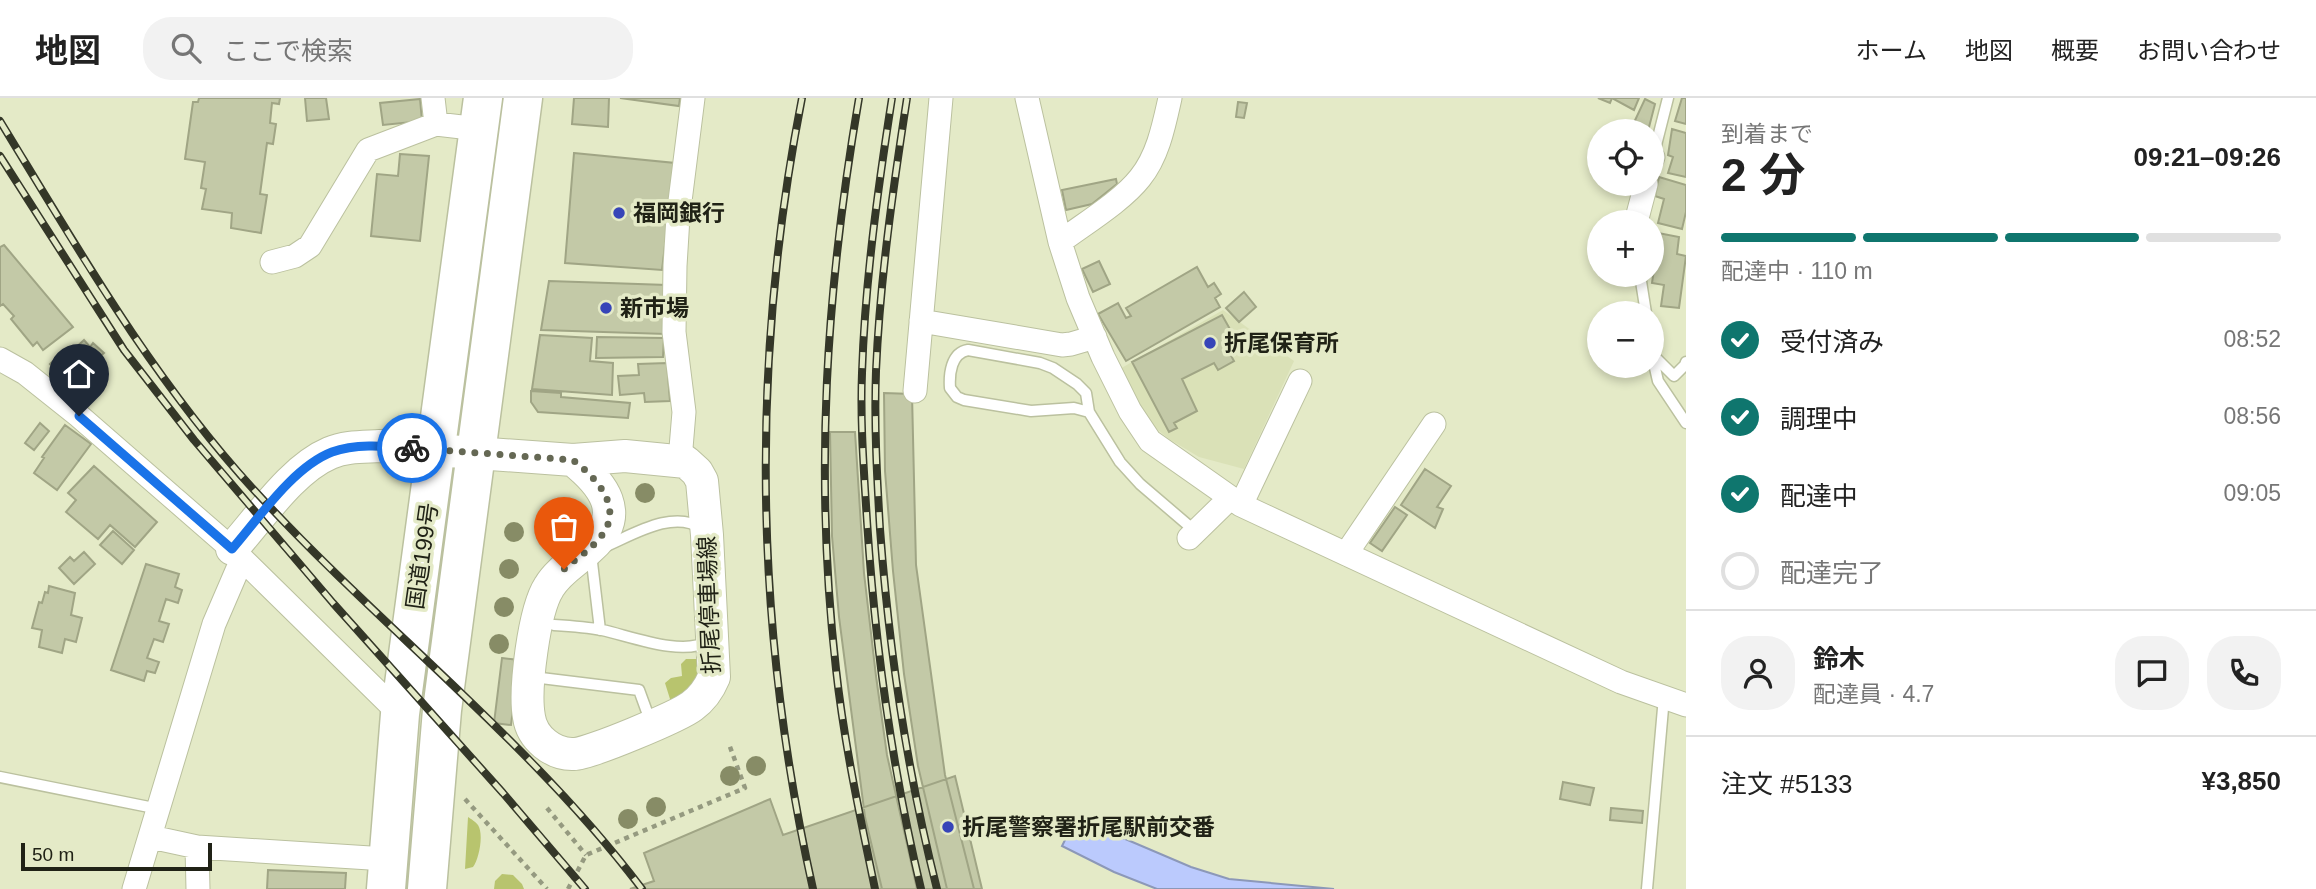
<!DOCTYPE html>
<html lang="ja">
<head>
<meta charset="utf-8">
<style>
	body { margin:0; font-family:Arial,"Noto Sans JP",sans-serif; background:#f2f2f2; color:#222; height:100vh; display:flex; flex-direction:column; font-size:26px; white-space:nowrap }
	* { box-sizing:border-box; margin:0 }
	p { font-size:23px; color:#767676 }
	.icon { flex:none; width:38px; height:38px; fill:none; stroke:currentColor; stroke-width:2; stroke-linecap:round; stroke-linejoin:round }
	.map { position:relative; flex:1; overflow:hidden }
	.sheet { display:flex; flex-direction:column; background:#fff; width:630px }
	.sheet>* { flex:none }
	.buttons { position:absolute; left:1587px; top:21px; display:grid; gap:14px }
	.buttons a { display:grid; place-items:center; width:77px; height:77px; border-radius:50%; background:#fff; box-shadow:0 4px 10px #0003; font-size:35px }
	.scale { position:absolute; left:21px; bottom:18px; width:191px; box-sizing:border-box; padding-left:7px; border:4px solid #202216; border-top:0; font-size:19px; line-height:24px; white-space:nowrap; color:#202216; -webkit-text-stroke:5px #e4eac7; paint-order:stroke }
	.pin { position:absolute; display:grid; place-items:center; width:60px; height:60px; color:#fff; margin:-72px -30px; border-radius:50% 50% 50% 0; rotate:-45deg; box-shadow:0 0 7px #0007 }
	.pin .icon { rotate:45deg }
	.courier { position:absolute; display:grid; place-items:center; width:70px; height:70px; margin:-35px; border:5px solid #1a73e8; border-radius:50%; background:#fff; color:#222; box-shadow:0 2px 9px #0007 }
	.overview em { font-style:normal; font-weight:700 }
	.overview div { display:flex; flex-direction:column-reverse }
	.overview { display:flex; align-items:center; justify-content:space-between; height:119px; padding:0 35px }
	h1 { font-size:46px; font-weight:700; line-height:52px }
	.bar { display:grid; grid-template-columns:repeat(4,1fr); gap:10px 7px; align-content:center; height:84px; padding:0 35px }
	.bar i { height:9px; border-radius:5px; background:#e0e0e0 }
	.bar .active { background:#0f766e }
	.bar p { grid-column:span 4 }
	.line { display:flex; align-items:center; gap:18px; padding:0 35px; border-top:2px solid #e0e0e0 }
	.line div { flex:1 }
	.round { display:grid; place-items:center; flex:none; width:74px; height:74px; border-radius:28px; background:#f2f2f2 }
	ol { padding:0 35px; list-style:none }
	li { display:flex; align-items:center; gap:21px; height:77px }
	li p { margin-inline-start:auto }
	li .icon { padding:7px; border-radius:50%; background:#0f766e; color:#fff; stroke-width:4 }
	li:last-child { color:#767676 }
	li i { width:38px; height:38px; border:4px solid #e0e0e0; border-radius:50% }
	header { display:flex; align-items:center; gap:42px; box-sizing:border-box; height:98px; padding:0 35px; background:#fff; border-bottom:2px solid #e0e0e0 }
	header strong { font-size:33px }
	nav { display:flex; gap:38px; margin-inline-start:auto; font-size:24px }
	.search { width:490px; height:63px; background:#f2f2f2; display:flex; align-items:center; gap:18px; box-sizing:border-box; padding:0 24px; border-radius:28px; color:#767676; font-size:26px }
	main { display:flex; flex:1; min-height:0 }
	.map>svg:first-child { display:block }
</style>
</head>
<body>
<header>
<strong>地図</strong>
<div class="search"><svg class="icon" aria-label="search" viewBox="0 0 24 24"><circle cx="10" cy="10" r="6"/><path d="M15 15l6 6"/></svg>ここで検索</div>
<nav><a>ホーム</a><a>地図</a><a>概要</a><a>お問い合わせ</a></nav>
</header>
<main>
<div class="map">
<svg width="1686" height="791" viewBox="0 0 1686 791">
	<rect width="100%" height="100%" fill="#e4eac7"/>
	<path fill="#dae1b7" d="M1223 212 1294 263 1244 371 1199 359 1169 341 1147 323 1118 272Z"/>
	<path fill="#b8c46e" d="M686 561H698L701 569 695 587 675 603 670 601 665 585 671 580 682 578 681 566Z
		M468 719C471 721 476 724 478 727 484 736 479 761 473 769L465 771Z
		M502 776 513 777 522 786 524 791H494L495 783Z"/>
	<path fill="#bbcafd" stroke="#8c98b8" stroke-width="2" d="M1076 720 1191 769 1229 781 1334 791H1157L1114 774 1062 748Z"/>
	<path fill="#c3c9a7" stroke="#a0a585" stroke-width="2" d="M199 0H280L279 6 272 5 270 25 276 26 273 46 267 45 260 96 267 97 261 135 231 130 232 115 202 111 206 91 201 90 205 64 185 61 193 4H198Z
		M305 0H326L329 21 307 23Z
		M574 0H609L608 29 572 26Z
		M620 0H680L679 8Z
		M1598 0H1639L1634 12 1612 0 1610 5Z
		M1682 0H1686V26L1675 23Z
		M420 1 422 23 383 27 380 5Z
		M1645 1 1655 6 1648 33H1630Z
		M1238 4 1247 5 1244 20 1236 19Z
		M1672 31 1686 35V79L1668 75 1673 59 1668 57Z
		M574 55 675 65 662 172 565 165Z
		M400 56 429 58 420 143 371 138 377 76 398 78Z
		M1659 79 1686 87V114L1682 131 1658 125 1664 101 1655 98Z
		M1116 81 1117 86 1092 106 1066 112 1062 92Z
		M1653 134 1679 139 1677 156 1686 158 1679 210 1661 208 1664 187 1652 185 1655 165H1652Z
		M4 147 73 229 43 252 37 244 33 248 11 221 14 218 3 206 0 208V149Z
		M1099 163 1110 186 1093 194 1082 171Z
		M1197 169 1208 189 1214 185 1221 196 1215 200 1220 209 1126 263 1098 216 1118 205 1126 220 1131 218 1126 210Z
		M549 183 667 187 666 236 541 232Z
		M1244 194 1256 209 1239 224 1226 210Z
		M1222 217 1240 249 1229 254 1234 263 1218 272 1214 265 1182 281 1197 313 1174 325 1177 330 1169 334 1132 264Z
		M540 237 592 240 590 263 613 265 612 297 532 291Z
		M597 239 664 240 663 259 596 260Z
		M84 242 90 249 93 245 104 255 99 259 101 262 73 290 50 266 64 252 69 256Z
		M667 265 670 303 645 304 644 295 620 297 618 278 639 277 638 266Z
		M531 293 561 295V299L630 305 628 320 538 314 531 304Z
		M884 295 912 296 916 467 945 677 974 791H947L918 668 904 576 893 473 885 373Z
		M40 325 49 333 34 352 25 345Z
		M65 327 91 346 57 392 34 375 44 360 42 359Z
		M830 334H855L864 475 876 578 887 657 917 791H882L865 719 839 519 832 438Z
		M94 368 157 424 135 449 110 427 98 441 66 414 76 402 68 395Z
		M1425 371 1451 388 1437 409 1443 411 1435 430 1401 407Z
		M1395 409 1407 417 1382 453 1370 445Z
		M113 433 134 452 122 466 100 447Z
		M84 454 95 466 74 486 59 470 70 459 74 463Z
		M146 466 179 476 175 489 182 492 178 505 166 501 159 523 169 526 163 544 154 541 147 560 159 564 155 575 147 573 144 583 111 572Z
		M49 488 75 495 71 517 82 520 76 544 65 541 62 555 39 549 42 532 32 530 39 504 42 505 45 494 48 495Z
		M502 560 519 562 511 627 494 625Z
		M955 678 982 791H630L654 783 644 755 770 701 783 737Z
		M1563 684 1594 690 1590 707 1560 701Z
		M1611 710 1643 713 1642 725 1610 722Z
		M268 772 346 775 345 791H267Z"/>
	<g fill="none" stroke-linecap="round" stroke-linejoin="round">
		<g stroke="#bbc19f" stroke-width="13">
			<path id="lane" d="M1653 59 1668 0
				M1640 177 1646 215
				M1652 256 1674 278 1685 267 1686 264
				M1652 257 1658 283 1686 325
				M1089 314 1074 310 1031 313 964 302 957 299 950 290C949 276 951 255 968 252L1040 265 1053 270 1077 286 1086 295 1089 314 1120 364 1140 386 1195 433
				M604 449C631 438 672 411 701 430
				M591 456 600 532
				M554 527C570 528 586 529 602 532 630 538 683 559 708 543
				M531 584 541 580 639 592 651 625
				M0 679 159 711
				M1647 791 1664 599"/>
		</g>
		<g stroke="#bbc19f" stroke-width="25">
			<path id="street" d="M433 0 436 26 479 31
				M1027 0 1060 144 1078 200 1103 259 1130 313 1150 343 1241 407 1621 584 1686 607
				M1652 62 1653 59
				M1636 124 1646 86
				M1060 144C1084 126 1122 103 1140 80 1158 58 1164 27 1170 0
				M272 164 295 158 310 148 368 52 436 26
				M921 223 1062 247 1071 246 1095 239
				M0 261 25 275 79 318 232 451 400 616
				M915 293 941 0
				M680 362 684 314 674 234 675 168 678 119 693 0
				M1241 407 1300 283
				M1189 440 1229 401
				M1346 456 1434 326
				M151 739 197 749 386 761
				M197 749 198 791
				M134 791 214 526 242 461"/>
		</g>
		<g stroke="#bbc19f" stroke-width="34">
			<path id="secondary" d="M625 358 686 364 697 374 702 383 707 437 714 579C709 591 703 600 692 608 679 618 589 656 574 656 553 657 532 640 529 619 524 592 534 512 549 489 559 472 577 463 591 449 627 416 603 386 573 362Z
				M232 451C260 420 292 371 330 355 346 348 363 349 380 348L573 362"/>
		</g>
		<g stroke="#bbc19f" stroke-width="41">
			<path id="highway" d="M386 791 400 616 483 0
				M427 791 442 612 523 0"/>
		</g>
		<path stroke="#959a80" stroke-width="4.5" stroke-dasharray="5 5" stroke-linecap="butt" d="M465 701 547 791
			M547 710 586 757
			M568 791 586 757 745 690 729 646"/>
		<use href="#lane" stroke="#fff" stroke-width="10"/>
		<use href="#street" stroke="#fff" stroke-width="23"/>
		<use href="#secondary" stroke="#fff" stroke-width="32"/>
		<use href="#highway" stroke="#fff" stroke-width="38"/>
		<g stroke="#343728" stroke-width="8">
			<path id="rail" d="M802 0C750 265 754 528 813 791
				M859 0C826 192 814 377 836 571 844 645 860 718 875 791
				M892 0C878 90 865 183 862 275 860 324 864 374 867 423 875 547 892 670 921 791
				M907 0C893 91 880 181 876 273 874 326 877 379 880 431 889 553 907 673 937 791
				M0 23C78 151 153 282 255 393 380 529 530 643 642 791
				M0 58 124 252 194 342 333 505 503 695 585 791"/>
		</g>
		<use href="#rail" stroke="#e4eac7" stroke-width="5" stroke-dasharray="16" stroke-linecap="butt"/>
	</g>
	<g fill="#878c66">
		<circle cx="645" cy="395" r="10"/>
		<circle cx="567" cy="422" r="10"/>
		<circle cx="514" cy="434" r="10"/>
		<circle cx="509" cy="471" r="10"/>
		<circle cx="504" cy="509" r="10"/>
		<circle cx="499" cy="546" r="10"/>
		<circle cx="756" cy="668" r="10"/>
		<circle cx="730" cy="678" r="10"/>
		<circle cx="656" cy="709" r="10"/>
		<circle cx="628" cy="721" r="10"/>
	</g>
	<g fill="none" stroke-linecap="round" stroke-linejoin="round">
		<path stroke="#656854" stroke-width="7" stroke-dasharray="0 12.6" d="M412 350 573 362C595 379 624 408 602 437 592 451 577 460 564 471"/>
		<path stroke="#1a73e8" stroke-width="9" d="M79 318 232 451C259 420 293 369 332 354 356 345 386 348 412 350"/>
	</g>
	<g fill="#3745b8" stroke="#e4eac7" stroke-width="2.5">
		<circle cx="619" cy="115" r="7"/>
		<circle cx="606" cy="210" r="7"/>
		<circle cx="1210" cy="245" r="7"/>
		<circle cx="948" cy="729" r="7"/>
	</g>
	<g text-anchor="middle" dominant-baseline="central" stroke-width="7" stroke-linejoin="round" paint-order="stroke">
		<g font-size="23" font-weight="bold" fill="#202216" stroke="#e4eac7" text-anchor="start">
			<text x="633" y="115">福岡銀行</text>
			<text x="620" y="210">新市場</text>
			<text x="1224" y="245">折尾保育所</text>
			<text x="962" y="729">折尾警察署折尾駅前交番</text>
		</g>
		<g font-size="23" fill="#202216" stroke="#e4eac7">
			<text transform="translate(422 458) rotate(-82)">国道199号</text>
			<text transform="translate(709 507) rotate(-92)">折尾停車場線</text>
		</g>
	</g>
</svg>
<div class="buttons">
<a><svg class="icon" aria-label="locate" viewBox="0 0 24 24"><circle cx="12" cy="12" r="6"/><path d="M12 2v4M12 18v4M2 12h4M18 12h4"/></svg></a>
<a>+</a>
<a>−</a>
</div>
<div class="scale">50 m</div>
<div class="pin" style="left:564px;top:471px;background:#ea580c"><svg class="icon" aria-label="bag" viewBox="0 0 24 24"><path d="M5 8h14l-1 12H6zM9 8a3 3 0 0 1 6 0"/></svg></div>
<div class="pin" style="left:79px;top:318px;background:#1f2937"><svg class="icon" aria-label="home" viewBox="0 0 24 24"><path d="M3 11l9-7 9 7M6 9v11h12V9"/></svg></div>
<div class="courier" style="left:412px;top:350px"><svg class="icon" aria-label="bike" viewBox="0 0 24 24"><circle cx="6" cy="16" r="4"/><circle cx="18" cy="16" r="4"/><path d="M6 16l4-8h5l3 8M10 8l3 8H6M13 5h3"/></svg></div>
</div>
<section class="sheet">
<div class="overview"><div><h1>2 分</h1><p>到着まで</p></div><em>09:21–09:26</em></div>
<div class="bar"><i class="active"></i><i class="active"></i><i class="active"></i><i></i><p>配達中 · 110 m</p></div>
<ol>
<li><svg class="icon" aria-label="check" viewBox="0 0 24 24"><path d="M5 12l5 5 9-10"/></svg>受付済み<p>08:52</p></li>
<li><svg class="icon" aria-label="check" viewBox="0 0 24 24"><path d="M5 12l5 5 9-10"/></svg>調理中<p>08:56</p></li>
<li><svg class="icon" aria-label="check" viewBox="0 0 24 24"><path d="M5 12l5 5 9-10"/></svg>配達中<p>09:05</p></li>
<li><i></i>配達完了</li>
</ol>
<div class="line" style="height:126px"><a class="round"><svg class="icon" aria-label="person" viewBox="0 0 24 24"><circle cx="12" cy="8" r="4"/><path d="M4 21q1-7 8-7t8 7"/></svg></a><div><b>鈴木</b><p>配達員 · 4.7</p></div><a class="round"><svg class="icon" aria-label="chat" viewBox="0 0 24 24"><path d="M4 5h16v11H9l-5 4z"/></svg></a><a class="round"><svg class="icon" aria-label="phone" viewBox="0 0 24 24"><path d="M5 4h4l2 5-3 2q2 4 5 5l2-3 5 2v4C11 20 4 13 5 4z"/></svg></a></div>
<div class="line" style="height:91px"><div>注文 #5133</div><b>¥3,850</b></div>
</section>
</main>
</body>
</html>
